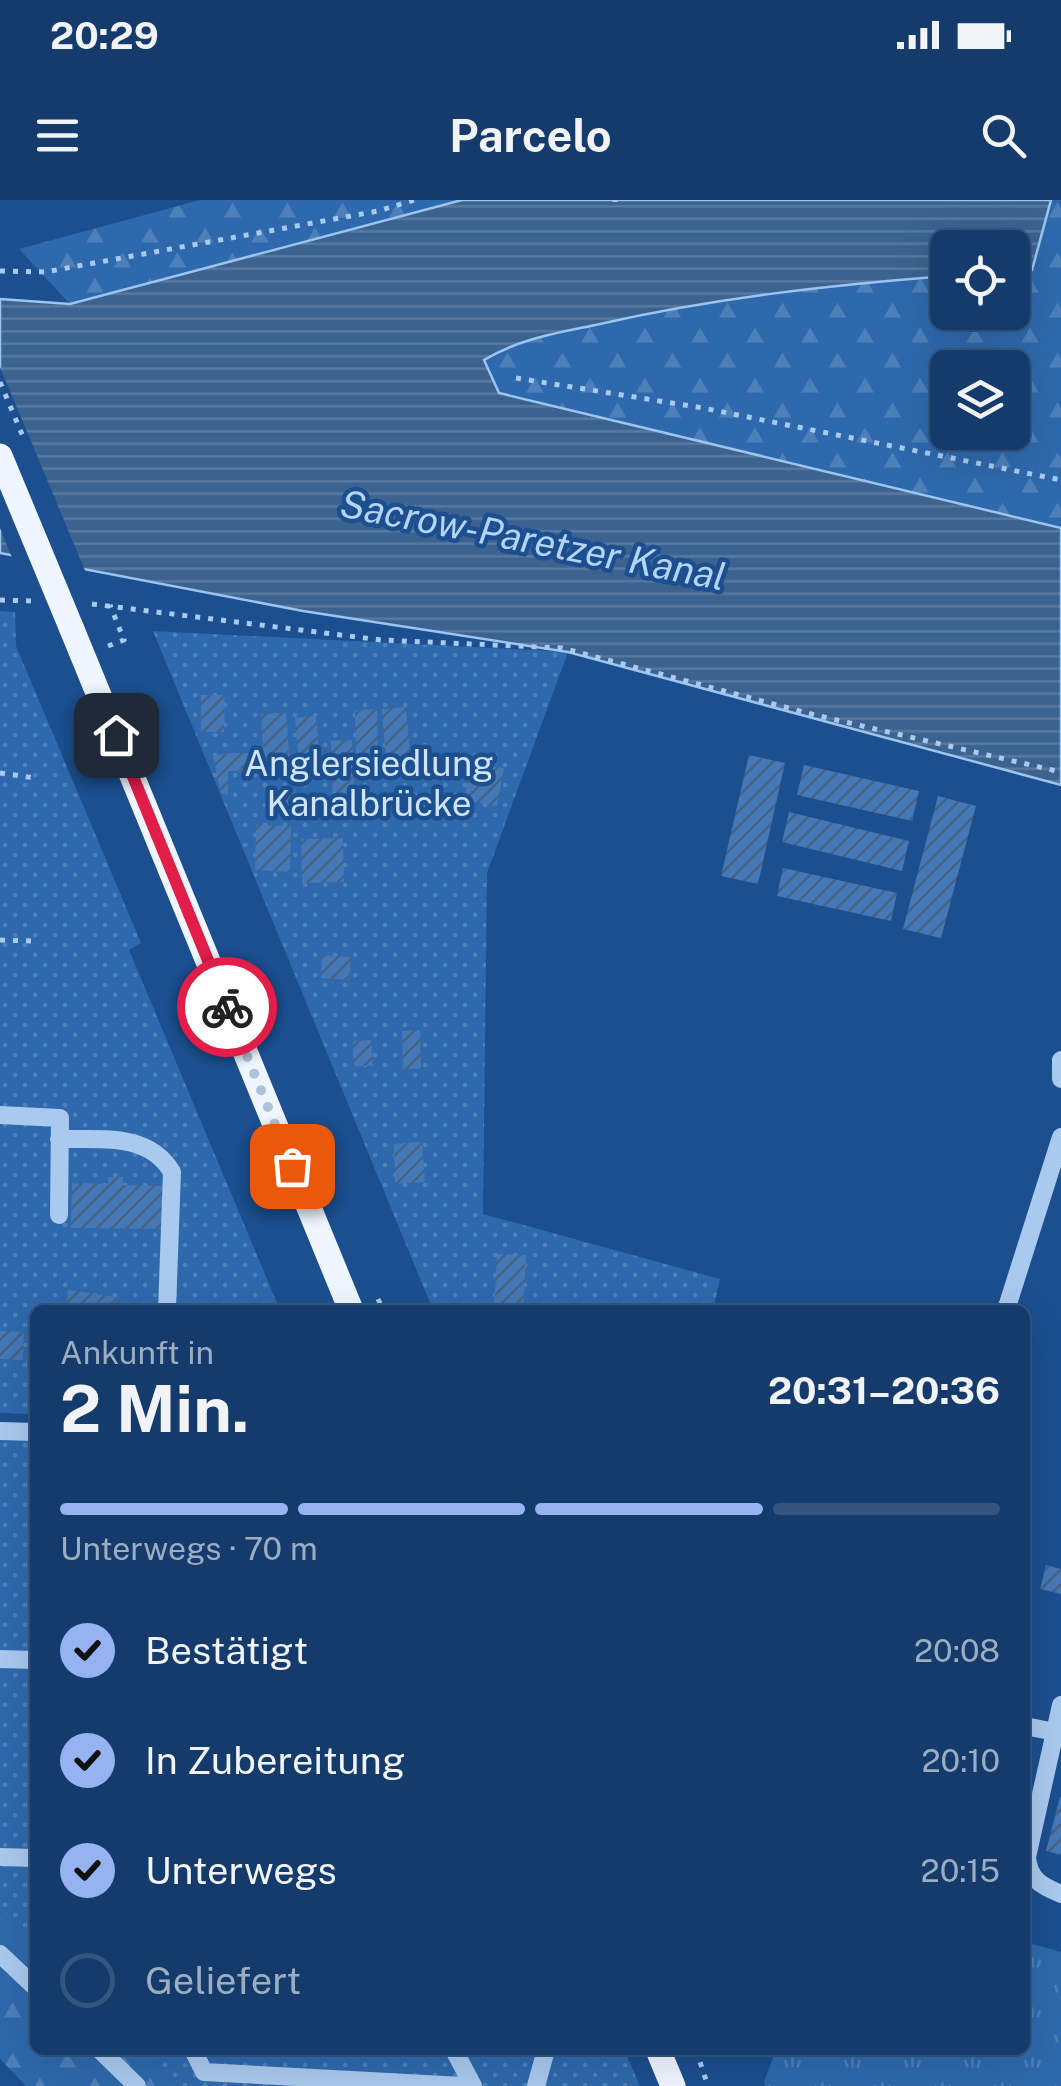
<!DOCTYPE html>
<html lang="de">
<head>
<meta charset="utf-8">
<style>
	body { margin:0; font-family:"Public Sans",sans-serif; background:#214673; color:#f1f3f6; height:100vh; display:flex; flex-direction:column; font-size:38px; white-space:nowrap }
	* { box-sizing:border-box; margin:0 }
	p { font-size:32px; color:#9dadc1 }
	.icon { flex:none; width:55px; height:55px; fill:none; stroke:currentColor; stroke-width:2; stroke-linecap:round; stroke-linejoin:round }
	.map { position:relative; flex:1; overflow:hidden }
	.sheet { position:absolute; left:30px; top:1105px; width:1000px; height:750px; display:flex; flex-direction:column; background:#143b6b; border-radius:15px; box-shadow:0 10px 40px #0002,0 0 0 2px #33557e }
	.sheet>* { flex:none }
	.buttons { position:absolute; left:930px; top:30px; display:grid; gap:20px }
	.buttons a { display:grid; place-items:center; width:100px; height:100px; border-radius:15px; background:#143b6b; box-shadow:0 10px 40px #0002,0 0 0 2px #33557e; font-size:50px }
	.pin { position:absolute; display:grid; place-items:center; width:85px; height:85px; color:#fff; margin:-42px; border-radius:20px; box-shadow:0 5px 15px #0006 }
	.courier { position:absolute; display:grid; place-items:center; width:100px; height:100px; margin:-50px; border:8px solid #e11d48; border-radius:50%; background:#fff; color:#222; box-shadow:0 2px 12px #0007 }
	.head em { font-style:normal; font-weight:700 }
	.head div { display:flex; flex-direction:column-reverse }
	.head { display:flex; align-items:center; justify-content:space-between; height:170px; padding:0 30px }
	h1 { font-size:65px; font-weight:700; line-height:75px }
	.bar { display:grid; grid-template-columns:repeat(4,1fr); gap:15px 10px; align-content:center; height:120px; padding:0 30px }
	.bar i { height:12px; border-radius:8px; background:#33557e }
	.bar .selected { background:#95b2f1 }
	.bar p { grid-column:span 4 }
	ol { padding:0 30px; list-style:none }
	li { display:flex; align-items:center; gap:30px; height:110px }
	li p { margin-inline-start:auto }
	li .icon { padding:10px; border-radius:50%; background:#95b2f1; color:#111; stroke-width:4 }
	li:last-child { color:#9dadc1 }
	li i { width:55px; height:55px; border:5px solid #33557e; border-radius:50% }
	.status { display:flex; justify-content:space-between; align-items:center; height:70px; padding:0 50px; background:#143b6b; direction:ltr }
	.status svg { height:28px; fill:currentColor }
	header { display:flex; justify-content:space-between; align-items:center; height:130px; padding:0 30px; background:#143b6b; font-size:45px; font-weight:700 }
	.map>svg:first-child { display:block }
</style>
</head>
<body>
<div class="status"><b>20:29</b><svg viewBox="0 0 49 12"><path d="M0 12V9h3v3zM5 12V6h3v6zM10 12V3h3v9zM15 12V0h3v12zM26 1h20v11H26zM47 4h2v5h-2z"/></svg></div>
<header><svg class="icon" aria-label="menu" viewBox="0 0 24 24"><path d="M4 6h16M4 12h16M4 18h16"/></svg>Parcelo<svg class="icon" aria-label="search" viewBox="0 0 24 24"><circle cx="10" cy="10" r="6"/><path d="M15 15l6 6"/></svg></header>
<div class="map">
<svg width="1061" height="1886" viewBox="0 0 1061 1886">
	<defs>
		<pattern id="grass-tufts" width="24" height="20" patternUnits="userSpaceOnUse" patternTransform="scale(2.5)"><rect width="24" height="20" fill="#2e69ad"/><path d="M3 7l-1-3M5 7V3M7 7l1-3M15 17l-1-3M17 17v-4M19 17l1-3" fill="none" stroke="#4d80b9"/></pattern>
		<pattern id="forest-firs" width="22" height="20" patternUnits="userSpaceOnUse" patternTransform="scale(2.5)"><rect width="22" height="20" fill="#2e69ad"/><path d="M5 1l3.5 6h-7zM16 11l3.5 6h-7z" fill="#4d80b9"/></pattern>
		<pattern id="garden-dots" width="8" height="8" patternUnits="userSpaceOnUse" patternTransform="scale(2.5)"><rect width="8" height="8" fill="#2e69ad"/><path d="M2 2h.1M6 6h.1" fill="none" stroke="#4d80b9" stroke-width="1.8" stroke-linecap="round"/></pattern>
		<pattern id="water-rules" width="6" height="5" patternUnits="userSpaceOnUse" patternTransform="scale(2.5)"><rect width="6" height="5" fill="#3c6290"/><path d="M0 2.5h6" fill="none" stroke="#597aa1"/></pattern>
		<pattern id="building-hatch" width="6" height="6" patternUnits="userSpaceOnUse" patternTransform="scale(2.5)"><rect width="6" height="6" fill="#4478b7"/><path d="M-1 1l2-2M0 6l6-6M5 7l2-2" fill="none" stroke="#486282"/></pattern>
	</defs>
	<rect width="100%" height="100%" fill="#1b4f8f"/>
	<path fill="url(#grass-tufts)" d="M1025 1742 1061 1752V1886H765L764 1882 776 1850H1025Z"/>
	<path fill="url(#forest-firs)" fill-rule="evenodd" d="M200 0H462L70 104 19 49Z
		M1051 0H1061V328L499 193 484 160C520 139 559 133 600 124 714 98 831 85 947 76L948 112H1012L1013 71 1032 69ZM948 168H1012V232H948Z
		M0 1712 35 1745V1850H143L180 1886H26L0 1859Z"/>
	<path fill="url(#garden-dots)" d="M0 411 15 412 16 446 141 743 129 750 280 1110H35V1214L0 1213Z
		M153 431 568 452 487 673 483 1014 720 1079 713 1110H433Z
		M0 1238 35 1239V1745L0 1712Z
		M143 1850H624L640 1886H180Z"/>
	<path fill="url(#water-rules)" stroke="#9cc4f0" stroke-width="2.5" d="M462 0H1051L1032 70 1013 71 1012 48H948L947 76C831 85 714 98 600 124 558 133 521 138 484 160L499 193 1061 328V585L568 452 303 411 0 353V99L70 104Z"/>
	<path fill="#1b4f8f" d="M0 167 86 373 13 360 0 328Z"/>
	<path fill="url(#building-hatch)" d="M201 495H225L224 532H201Z
		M406 507 410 556 386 558 382 509Z
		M377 509 378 555H356L355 510Z
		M286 513 290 563 264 565 261 514Z
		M316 516 321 572 300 574 295 518Z
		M352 540 355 606 333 607 331 541Z
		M228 553H260V571H228V595L221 593 213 556Z
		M749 555 785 563 758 684 721 676Z
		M472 563 504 568 497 606 464 600Z
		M804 565 919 591 912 621 797 595Z
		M268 588 296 590 295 608 267 606Z
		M938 596 976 606 941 738 903 729Z
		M789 612 909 641 902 671 782 642Z
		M256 625 291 626 290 672 255 670Z
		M343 638 344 682 302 683 301 639Z
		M783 668 897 693 891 721 777 696Z
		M322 755 351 757 349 780 321 778Z
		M420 830 421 869H403L402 831Z
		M371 840 373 866H354L353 841Z
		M422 942 425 982 395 984 394 944Z
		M108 977H123V985L163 986 162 1029 71 1028 72 983 108 984Z
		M497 1054 526 1055 523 1110H494Z
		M68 1090 116 1097 114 1110H66Z
		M0 1131 24 1132 23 1160 0 1159Z
		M1046 1365 1061 1369V1394L1040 1389Z
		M1060 1597H1061V1655L1046 1651Z"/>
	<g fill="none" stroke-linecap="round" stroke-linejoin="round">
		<path stroke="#a9c9ee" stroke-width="5" stroke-dasharray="5 8" stroke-linecap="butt" d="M615 0V2
			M0 71 45 72 378 11 414 0
			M516 178 703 208 1061 280
			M0 400 31 401
			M92 404 381 440 562 448 815 515 1061 572
			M108 446 124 440 110 405
			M0 573 35 578
			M0 740 32 741
			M378 1099 383 1110
			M696 1850 708 1886"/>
		<path stroke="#a9c9ee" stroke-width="18" d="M1061 860V879
			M0 915 60 918 59 1015
			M59 939C101 940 148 932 172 972L167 1110
			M1006 1110 1061 937
			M0 1231 35 1232
			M0 1459 35 1460
			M1061 1505 1027 1657C1029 1680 1042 1686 1061 1694
			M1025 1526 1055 1532
			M0 1657 35 1658
			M0 1754 35 1787
			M100 1850 137 1886
			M193 1850 204 1872 463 1886
			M454 1850 473 1886
			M536 1886 546 1850"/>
		<path stroke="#f0f6ff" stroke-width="25" d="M71 427 351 1110
			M658 1850 673 1886"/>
		<path stroke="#a9c9ee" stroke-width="5" stroke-dasharray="5 8" stroke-linecap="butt" d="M0 182 24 239"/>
		<path stroke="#f0f6ff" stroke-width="25" d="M0 256 71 427"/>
	</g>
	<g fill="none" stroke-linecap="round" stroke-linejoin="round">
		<path stroke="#afc1d8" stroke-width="10" stroke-dasharray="0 18" d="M227 807 292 966"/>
		<path stroke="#e11d48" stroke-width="12" d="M116 535 227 807"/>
	</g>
	<g text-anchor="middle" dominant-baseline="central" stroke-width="9" stroke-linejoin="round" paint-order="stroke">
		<g font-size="35" fill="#cfe3fa" stroke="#1b4f8f">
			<text x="369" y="563">Anglersiedlung<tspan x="369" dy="40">Kanalbrücke</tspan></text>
		</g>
		<g font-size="38" font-style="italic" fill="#b5d3f5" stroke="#1b4f8f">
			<text transform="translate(533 340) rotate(11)">Sacrow-Paretzer Kanal</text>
		</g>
	</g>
</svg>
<div class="buttons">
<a><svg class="icon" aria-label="locate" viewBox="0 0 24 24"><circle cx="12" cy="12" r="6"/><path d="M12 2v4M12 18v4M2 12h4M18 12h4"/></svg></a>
<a><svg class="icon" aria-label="layers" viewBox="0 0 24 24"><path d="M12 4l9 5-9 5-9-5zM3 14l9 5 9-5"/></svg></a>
</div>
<div class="pin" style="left:292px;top:966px;background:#ea580c"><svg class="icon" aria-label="bag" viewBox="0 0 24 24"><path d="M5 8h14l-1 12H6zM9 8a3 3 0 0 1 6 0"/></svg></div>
<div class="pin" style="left:116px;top:535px;background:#1f2937"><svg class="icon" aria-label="home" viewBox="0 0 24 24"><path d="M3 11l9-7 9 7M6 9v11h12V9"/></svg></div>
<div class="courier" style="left:227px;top:807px"><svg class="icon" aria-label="bike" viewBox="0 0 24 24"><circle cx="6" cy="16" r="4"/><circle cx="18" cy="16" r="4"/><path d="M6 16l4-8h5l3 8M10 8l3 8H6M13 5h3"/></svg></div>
<section class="sheet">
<div class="head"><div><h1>2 Min.</h1><p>Ankunft in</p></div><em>20:31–20:36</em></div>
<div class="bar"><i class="selected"></i><i class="selected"></i><i class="selected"></i><i></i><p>Unterwegs · 70 m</p></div>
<ol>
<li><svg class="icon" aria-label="check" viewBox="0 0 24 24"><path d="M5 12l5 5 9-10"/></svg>Bestätigt<p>20:08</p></li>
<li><svg class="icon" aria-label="check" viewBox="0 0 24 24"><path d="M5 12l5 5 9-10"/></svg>In Zubereitung<p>20:10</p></li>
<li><svg class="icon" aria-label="check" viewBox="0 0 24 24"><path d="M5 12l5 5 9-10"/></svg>Unterwegs<p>20:15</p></li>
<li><i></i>Geliefert</li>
</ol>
</section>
</div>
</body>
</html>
